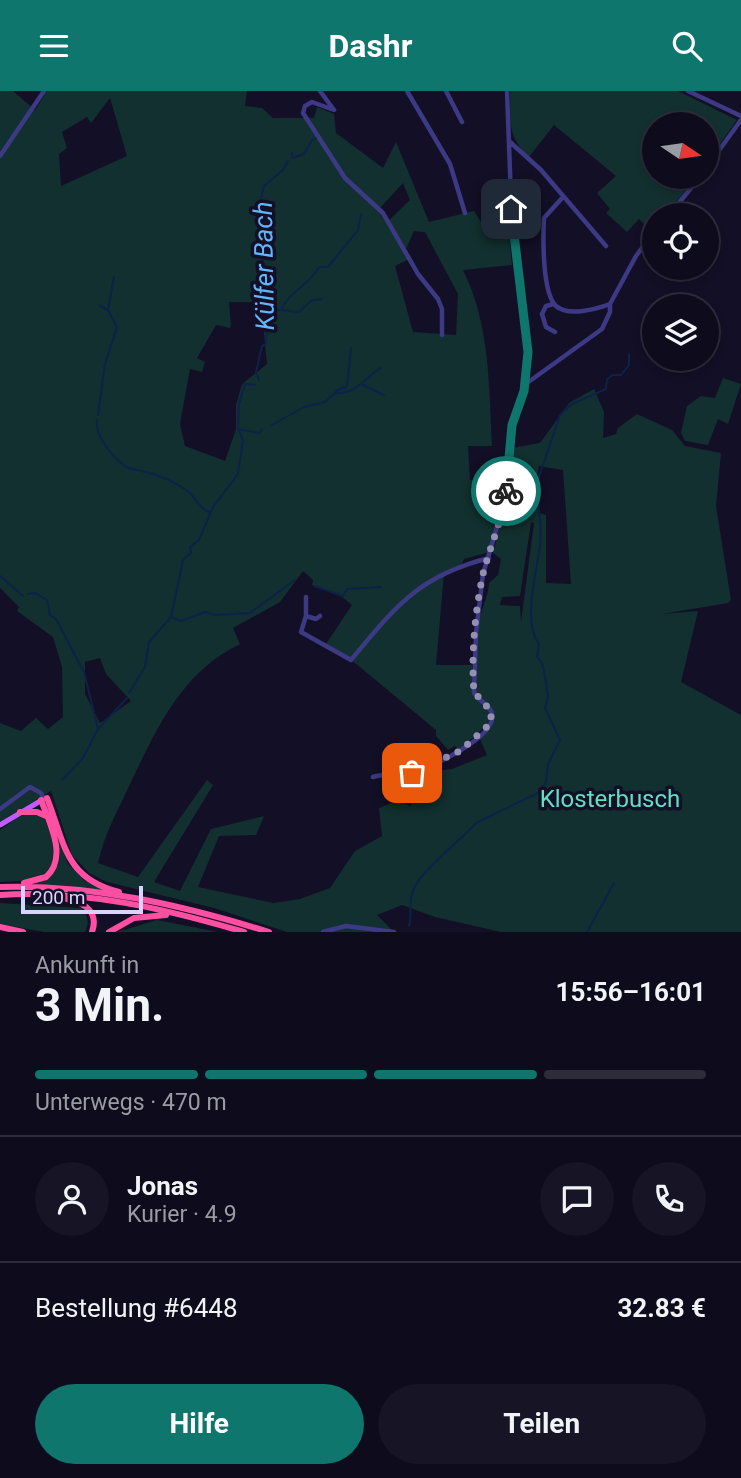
<!DOCTYPE html>
<html lang="de">
<head>
<meta charset="utf-8">
<style>
	body { margin:0; font-family:Roboto,sans-serif; background:#171425; color:#f1f3f6; height:100vh; display:flex; flex-direction:column; font-size:26px; white-space:nowrap }
	* { box-sizing:border-box; margin:0 }
	p { font-size:23px; color:#9b9ba3 }
	.icon { flex:none; width:38px; height:38px; fill:none; stroke:currentColor; stroke-width:2; stroke-linecap:round; stroke-linejoin:round }
	.map { position:relative; height:841px; overflow:hidden }
	.details { display:flex; flex-direction:column; background:#0e0b1c; flex:1 }
	.details>* { flex:none }
	.needle { width:46px; rotate:103deg }
	.buttons { position:absolute; left:642px; top:21px; display:grid; gap:14px }
	.buttons a { display:grid; place-items:center; width:77px; height:77px; border-radius:50%; background:#0e0b1c; box-shadow:0 4px 10px #0003,0 0 0 2px #2e2b3b; font-size:35px }
	.scale { position:absolute; left:21px; bottom:18px; width:122px; box-sizing:border-box; padding-left:7px; border:4px solid #d9d4ff; border-top:0; font-size:19px; line-height:24px; white-space:nowrap; color:#d9d4ff; -webkit-text-stroke:5px #130f26; paint-order:stroke }
	.pin { position:absolute; display:grid; place-items:center; width:60px; height:60px; color:#fff; margin:-30px; border-radius:14px; box-shadow:0 4px 10px #0006 }
	.courier { position:absolute; display:grid; place-items:center; width:70px; height:70px; margin:-35px; border:5px solid #0f766e; border-radius:50%; background:#fff; color:#222; box-shadow:0 2px 9px #0007 }
	.headline em { font-style:normal; font-weight:700 }
	.headline div { display:flex; flex-direction:column-reverse }
	.headline { display:flex; align-items:center; justify-content:space-between; height:119px; padding:0 35px }
	h1 { font-size:46px; font-weight:700; line-height:52px }
	.bar { display:grid; grid-template-columns:repeat(4,1fr); gap:10px 7px; align-content:center; height:84px; padding:0 35px }
	.bar i { height:9px; border-radius:5px; background:#2e2b3b }
	.bar .active { background:#0f766e }
	.bar p { grid-column:span 4 }
	.line { display:flex; align-items:center; gap:18px; padding:0 35px; border-top:2px solid #2e2b3b }
	.line div { flex:1 }
	.round { display:grid; place-items:center; flex:none; width:74px; height:74px; border-radius:37px; background:#171425 }
	.button { display:flex; gap:14px; margin-top:auto; padding:14px 35px }
	.button a { flex:1; height:80px; border-radius:42px; background:#0f766e; color:#fff; font-size:28px; font-weight:700; line-height:80px; text-align:center }
	.button a+a { background:#171425; color:#f1f3f6 }
	header { display:flex; justify-content:space-between; align-items:center; height:91px; padding:0 35px; background:#0f766e; color:#fff; font-size:32px; font-weight:700 }
	.map>svg:first-child { display:block }
</style>
</head>
<body>
<header><svg class="icon" aria-label="menu" viewBox="0 0 24 24"><path d="M4 6h16M4 12h16M4 18h16"/></svg>Dashr<svg class="icon" aria-label="search" viewBox="0 0 24 24"><circle cx="10" cy="10" r="6"/><path d="M15 15l6 6"/></svg></header>
<div class="map">
<svg width="741" height="841" viewBox="0 0 741 841">
	<rect width="100%" height="100%" fill="#130f26"/>
	<path fill="#12302f" fill-rule="evenodd" d="M0 0H13L35 19 47 0H247L245 15 262 17 273 27H314L317 16 334 23 336 42 383 77 396 51 429 131 474 120 492 148 509 144 512 174 463 179C490 233 489 295 492 355H468L470 389 506 386 490 461 464 468 462 473 444 482 436 574H472V601L491 621 490 631 459 659 455 655 448 659 436 645V639L349 567 326 553 352 514 342 506 312 494 313 489 303 480 280 511 233 537 240 553C181 582 157 637 130 693 118 719 104 744 98 772L138 786 207 689 213 694 154 791 180 800 211 738 264 725 256 744 219 745 198 796 273 812 300 808 330 797 355 760 382 745 379 717 399 709 410 715 419 700 415 690 424 681 452 678 487 664 479 646 490 638 492 620C486 614 477 609 475 599 472 585 476 538 481 523 484 512 488 505 489 492L498 484 501 468 493 462 510 394 512 357 540 352 569 312 594 298 604 321 603 347 616 343 618 337 637 323 672 339 685 355 721 362 716 415 731 509 728 512 662 523 698 520 681 591 741 624V841H501L435 826 402 814 377 824 394 841H287L214 817 107 791 89 782 72 764 51 700 0 731V632L21 640 36 627 48 638 63 626 62 576 53 546 17 520 19 516 0 497ZM110 7 127 65 61 95 59 63 67 57 62 41 87 26 91 32ZM403 92 410 109 389 129 406 158 414 140 425 141 458 203 456 244 413 241 395 175 409 168 380 117ZM229 211H261L267 273 242 293 236 314V338L225 370 185 355 180 333 190 278 202 281 205 271 197 267 216 234 230 237 231 234ZM539 375 563 379 571 493 546 492V424L540 422 535 398ZM531 431 534 432 521 531 520 515 500 514 502 506 520 505ZM100 567 106 583 131 610 100 632 85 603V571Z
		M510 0H678L737 29 707 71V33H654V86H696L666 124H654L652 141 639 128 627 141 606 122 610 118 597 102 616 85 554 34 529 66C506 44 511 30 510 0Z
		M723 287 741 293 728 333 718 328 708 354 685 350 681 342 687 315 701 305 715 307Z
		M45 714 68 773 85 790 112 801 31 793C77 781 56 747 45 714Z
		M33 722 44 727C52 744 57 761 50 779L35 789 0 791V739L18 726Z
		M0 812 81 817C88 825 90 831 85 841H44L0 833Z
		M157 829 218 841H117Z"/>
	<g fill="none" stroke-linecap="round" stroke-linejoin="round">
		<path stroke="#0c2248" stroke-width="2" d="M292 62V67L304 63 312 49 317 47
			M100 215 108 219
			M271 219H281C290 199 309 195 319 176H328L358 139 361 123
			M281 219 299 221 312 209 322 208
			M259 289 256 281 262 255 266 253 268 219 263 211 266 196 258 141 261 127 258 119 264 95 283 79 288 70
			M363 294 384 304
			M336 300 347 295 351 257
			M98 324 105 273 117 236 108 219 114 186
			M97 329C94 345 116 371 129 377 134 379 140 379 145 381 159 384 174 391 186 399 196 405 195 414 209 421
			M272 334 304 316 325 311 335 302C358 304 366 284 381 277
			M238 338 260 342 262 338
			M537 392 560 324 572 313 606 298 607 288 613 284H621L629 274V263
			M0 485 23 505
			M314 495 343 505 347 498 381 496
			M28 503 35 502 47 509 50 524 56 528 84 581 98 638 83 667 62 689
			M171 526 183 469 191 462 190 456 199 449 213 416 238 383 243 349 238 337 239 313 245 293 255 294
			M129 602 145 576 149 551 171 526 181 530 205 521 215 524 250 522 295 489
			M99 637 127 607
			M409 835C412 824 409 813 412 803 416 782 462 749 476 732L540 701 546 690 548 673 560 649 545 617 548 606 545 585 542 572 537 566 539 554C522 530 537 481 540 454 542 437 539 417 537 401
			M587 841 614 792"/>
		<path stroke="#3d3a85" stroke-width="4.5" d="M320 0 334 19 312 11 305 15 303 22 345 87 383 122 418 183 438 208 442 218V244
			M407 0 450 73 465 122
			M446 0 462 31
			M688 0 741 25
			M510 51 541 79 606 155
			M0 65 44 0
			M707 76 741 29
			M563 106 544 127C543 146 542 202 556 215 568 226 597 218 610 213
			M669 124 700 86
			M554 213 546 215 542 223 546 236 555 241
			M527 292 602 238 610 221V213L636 165 654 141
			M306 506V525L301 541 351 569C395 516 418 485 489 467
			M306 525 316 528 320 525
			M373 686C385 682 398 685 411 682 429 678 499 645 492 622 489 613 478 610 474 601L476 542 483 483 504 413 512 334 525 297 528 261 512 134 507 0
			M0 718 30 696 41 702 44 708
			M323 841 346 835 394 841"/>
		<path stroke="#c25bff" stroke-width="5" d="M0 734 42 709"/>
		<path stroke="#ff4fa3" stroke-width="6" d="M47 707C65 752 64 787 119 801
			M20 721H37L46 725
			M24 792 46 786C68 767 50 733 41 709
			M0 796C91 793 182 814 269 841
			M0 804C82 798 166 818 244 841
			M67 808C85 812 99 821 92 841
			M0 836 23 841
			M109 841 134 827 166 824"/>
	</g>
	<g fill="none" stroke-linecap="round" stroke-linejoin="round">
		<path stroke="#948fb3" stroke-width="7" stroke-dasharray="0 12.6" d="M412 682 460 660 491 632V620L474 601C471 564 475 520 483 483 490 455 502 430 506 400"/>
		<path stroke="#0f766e" stroke-width="9" d="M506 400 512 334 524 300 528 261 511 118"/>
	</g>
	<g text-anchor="middle" dominant-baseline="central" stroke-width="7" stroke-linejoin="round" paint-order="stroke">
		<g font-size="24" fill="#5fe0c0" stroke="#130f26">
			<text x="610" y="708">Klosterbusch</text>
		</g>
		<g font-size="26" font-style="italic" fill="#62b6ff" stroke="#130f26">
			<text transform="translate(264 175) rotate(-91)">Külfer Bach</text>
		</g>
	</g>
</svg>
<div class="buttons">
<a><svg class="needle" viewBox="-14 -14 28 28"><path d="M0-13l5 13h-10z" fill="#e53935"/><path d="M0 13l5-13h-10z" fill="#9b9ba3"/></svg></a>
<a><svg class="icon" aria-label="locate" viewBox="0 0 24 24"><circle cx="12" cy="12" r="6"/><path d="M12 2v4M12 18v4M2 12h4M18 12h4"/></svg></a>
<a><svg class="icon" aria-label="layers" viewBox="0 0 24 24"><path d="M12 4l9 5-9 5-9-5zM3 14l9 5 9-5"/></svg></a>
</div>
<div class="scale">200 m</div>
<div class="pin" style="left:412px;top:682px;background:#ea580c"><svg class="icon" aria-label="bag" viewBox="0 0 24 24"><path d="M5 8h14l-1 12H6zM9 8a3 3 0 0 1 6 0"/></svg></div>
<div class="pin" style="left:511px;top:118px;background:#1f2937"><svg class="icon" aria-label="home" viewBox="0 0 24 24"><path d="M3 11l9-7 9 7M6 9v11h12V9"/></svg></div>
<div class="courier" style="left:506px;top:400px"><svg class="icon" aria-label="bike" viewBox="0 0 24 24"><circle cx="6" cy="16" r="4"/><circle cx="18" cy="16" r="4"/><path d="M6 16l4-8h5l3 8M10 8l3 8H6M13 5h3"/></svg></div>
</div>
<section class="details">
<div class="headline"><div><h1>3 Min.</h1><p>Ankunft in</p></div><em>15:56–16:01</em></div>
<div class="bar"><i class="active"></i><i class="active"></i><i class="active"></i><i></i><p>Unterwegs · 470 m</p></div>
<div class="line" style="height:126px"><a class="round"><svg class="icon" aria-label="person" viewBox="0 0 24 24"><circle cx="12" cy="8" r="4"/><path d="M4 21q1-7 8-7t8 7"/></svg></a><div><b>Jonas</b><p>Kurier · 4.9</p></div><a class="round"><svg class="icon" aria-label="chat" viewBox="0 0 24 24"><path d="M4 5h16v11H9l-5 4z"/></svg></a><a class="round"><svg class="icon" aria-label="phone" viewBox="0 0 24 24"><path d="M5 4h4l2 5-3 2q2 4 5 5l2-3 5 2v4C11 20 4 13 5 4z"/></svg></a></div>
<div class="line" style="height:91px"><div>Bestellung #6448</div><b>32.83 €</b></div>
<div class="button"><a>Hilfe</a><a>Teilen</a></div>
</section>
</body>
</html>
